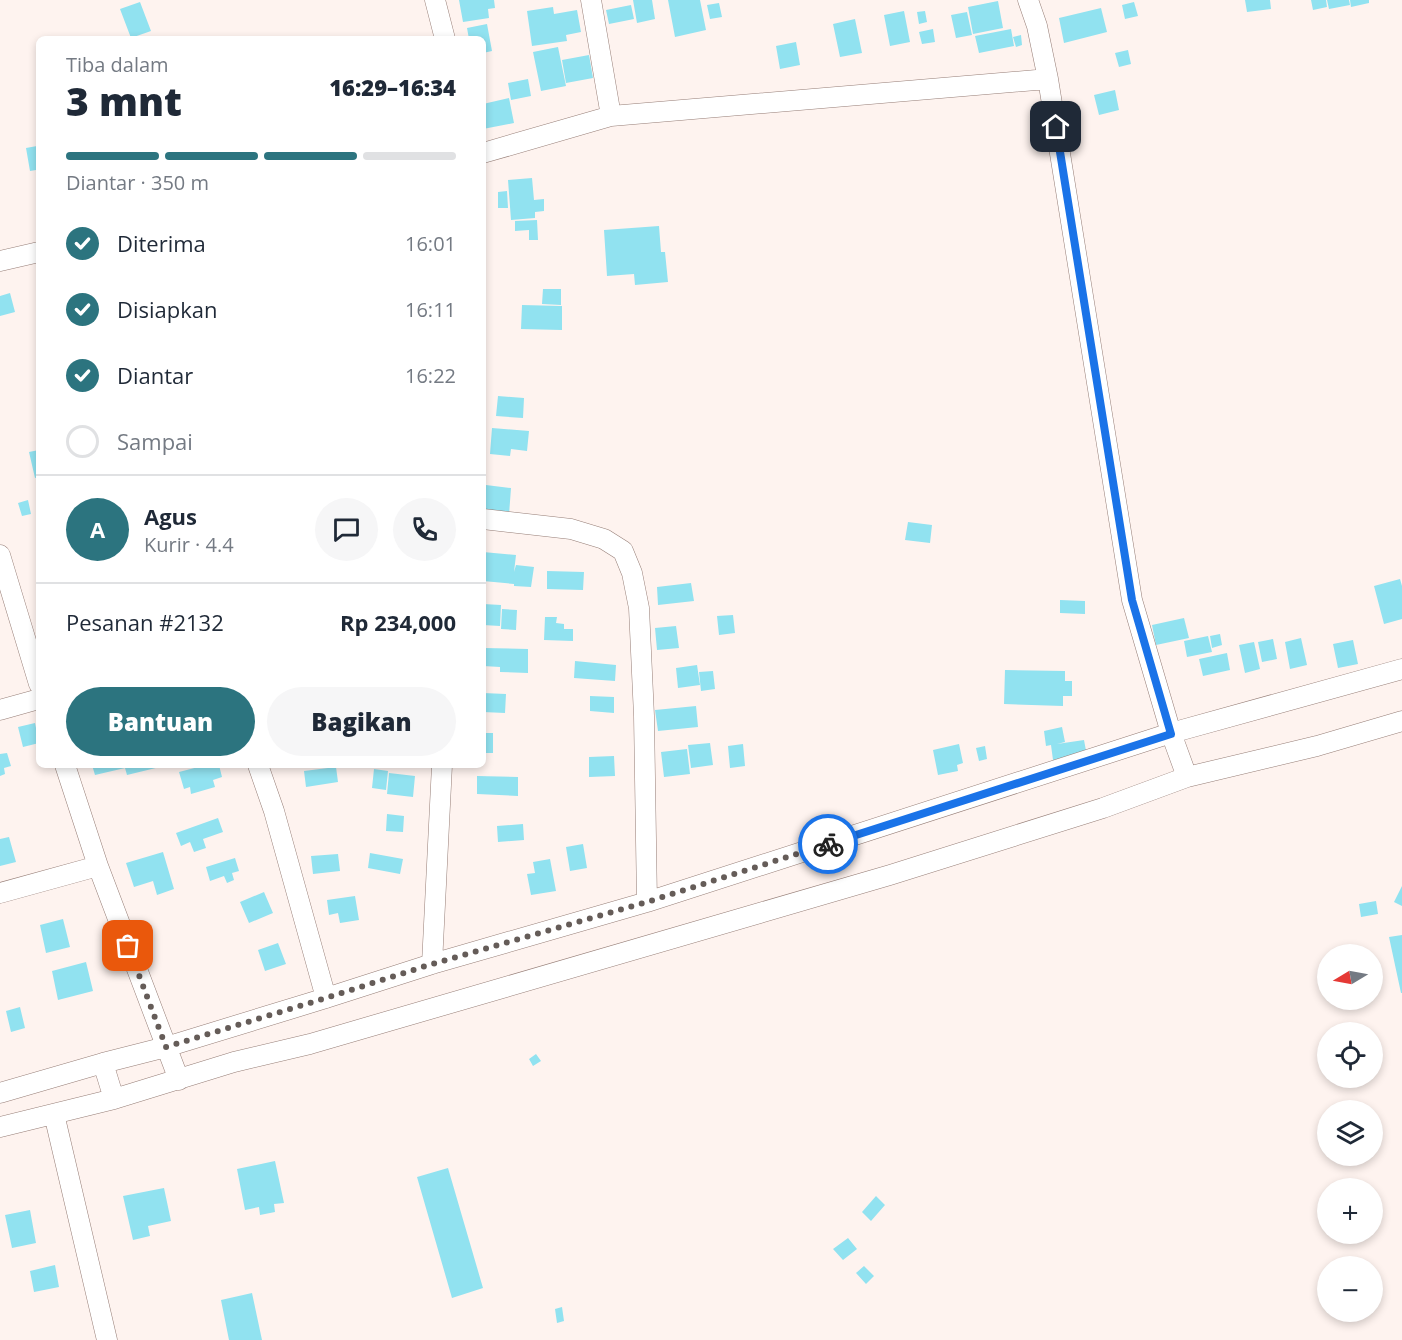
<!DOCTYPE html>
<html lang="id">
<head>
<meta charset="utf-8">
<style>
	body { margin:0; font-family:"Open Sans",sans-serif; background:#f6f6f7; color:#1f2937; height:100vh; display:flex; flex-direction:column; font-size:22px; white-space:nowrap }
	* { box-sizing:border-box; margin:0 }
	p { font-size:20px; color:#747a83 }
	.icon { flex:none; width:33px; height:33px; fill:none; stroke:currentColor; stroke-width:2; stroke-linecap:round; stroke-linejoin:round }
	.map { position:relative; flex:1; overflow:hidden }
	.side { position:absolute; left:36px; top:36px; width:450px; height:732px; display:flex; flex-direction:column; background:#fff; border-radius:9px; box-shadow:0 3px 9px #0003 }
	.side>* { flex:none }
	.needle { width:39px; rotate:260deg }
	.tools { position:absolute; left:1317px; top:944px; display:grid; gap:12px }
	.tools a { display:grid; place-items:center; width:66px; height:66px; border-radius:50%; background:#fff; box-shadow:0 3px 9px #0003; font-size:30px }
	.pin { position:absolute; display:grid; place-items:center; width:51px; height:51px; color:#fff; margin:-26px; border-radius:12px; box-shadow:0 3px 9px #0006 }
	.courier { position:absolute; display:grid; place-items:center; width:60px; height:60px; margin:-30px; border:4px solid #1a73e8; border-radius:50%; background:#fff; color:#222; box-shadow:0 2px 8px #0007 }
	.head em { font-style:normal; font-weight:800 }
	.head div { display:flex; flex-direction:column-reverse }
	.head { display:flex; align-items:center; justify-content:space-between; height:102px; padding:0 30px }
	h1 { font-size:39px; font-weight:800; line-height:45px }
	.bar { display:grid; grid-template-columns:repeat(4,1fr); gap:9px 6px; align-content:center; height:72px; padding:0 30px }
	.bar i { height:8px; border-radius:4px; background:#e0e1e3 }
	.bar .selected { background:#2c747f }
	.bar p { grid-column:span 4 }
	.line { display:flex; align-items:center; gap:15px; padding:0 30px; border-top:2px solid #e0e1e3 }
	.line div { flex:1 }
	.round { display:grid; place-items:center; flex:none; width:63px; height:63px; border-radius:32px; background:#f6f6f7 }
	ol { padding:0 30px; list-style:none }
	li { display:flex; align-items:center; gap:18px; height:66px }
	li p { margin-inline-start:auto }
	li .icon { padding:6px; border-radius:50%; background:#2c747f; color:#fff; stroke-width:4 }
	li:last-child { color:#747a83 }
	li i { width:33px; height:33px; border:3px solid #e0e1e3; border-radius:50% }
	.button { display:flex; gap:12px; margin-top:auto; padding:12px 30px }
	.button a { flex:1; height:69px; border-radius:36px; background:#2c747f; color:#fff; font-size:24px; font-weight:800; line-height:69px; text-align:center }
	.button a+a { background:#f6f6f7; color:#1f2937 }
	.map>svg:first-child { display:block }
</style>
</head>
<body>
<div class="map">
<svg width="1402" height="1340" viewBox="0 0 1402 1340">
	<rect width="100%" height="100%" fill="#fef3ef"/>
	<path fill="#91e2f0" d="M459 0H494L495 8 488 9 489 18 463 22Z
		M633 0H652L655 19 637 23Z
		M668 0H700L706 30 675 37Z
		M1245 0H1270L1271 9 1247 12Z
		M1311 0H1326L1327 7 1313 10Z
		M1327 0H1349L1350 5 1329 9Z
		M1350 0H1369V3L1351 7Z
		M998 1 1003 28 973 34 968 7Z
		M140 2 151 31 131 38 120 9Z
		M1134 2 1138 16 1125 19 1122 5Z
		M719 3 722 17 710 19 707 5Z
		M631 5 634 19 609 24 606 10Z
		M553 7 554 14 577 10 581 32 566 35 567 41 532 46 527 11Z
		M1101 8 1107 32 1064 43 1059 18Z
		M904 11 910 42 890 46 884 15Z
		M925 11 927 22 919 24 917 12Z
		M967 12 972 35 956 38 951 15Z
		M855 19 862 53 840 57 833 24Z
		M487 24 492 51 483 53V39H469L467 28Z
		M933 29 935 42 922 44 919 32Z
		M1011 29 1014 46 979 53 975 36Z
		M1021 35 1022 45 1016 47 1013 37Z
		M796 42 800 65 780 69 776 46Z
		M558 47 566 86 541 91 533 52Z
		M1128 50 1131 64 1119 67 1115 53Z
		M589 55 593 78 566 83 562 60Z
		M528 79 531 96 511 100 508 83Z
		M1115 90 1119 110 1099 115 1094 95Z
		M509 98 514 123 483 129V104Z
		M39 136V175L37 176 36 170 30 171 26 148 37 146 36 137Z
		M532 178 534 200 544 199V211L535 212V218L511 220 508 180Z
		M507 191 508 208H498V192Z
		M537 220 538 240H529V230L515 231V221Z
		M659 226 661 252H665L668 282 635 285 634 274 607 276 604 230Z
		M543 289H561V305L542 304Z
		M10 293 15 312 0 316V296Z
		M522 305 562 306V330L521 329Z
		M498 396 524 398 523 418 496 416Z
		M492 428 529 431 527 451 511 449 510 456 490 454Z
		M39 450V477L35 478 29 452Z
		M486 485 511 488 509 515 483 512Z
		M28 500 31 514 22 516 18 503Z
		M908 522 932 525 930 543 905 540Z
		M483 552 516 555 514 572 516 565 534 567 531 587 514 586V584L483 581Z
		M547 571 584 572 583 590 547 589Z
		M1400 579 1402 586V619L1384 624 1374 586Z
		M691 583 694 601 658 605 657 587Z
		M1060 600 1085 601V614L1060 613Z
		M483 604 501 605 500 626 483 625Z
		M502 609 517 610 516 630 501 629Z
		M733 615 735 633 719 635 717 616Z
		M545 617H557L556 623 564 624V629H573V641L544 640Z
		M1184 618 1189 638 1156 645 1152 625Z
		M676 626 679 648 657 650 655 628Z
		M1220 634 1222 645 1212 648 1210 636Z
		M1208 636 1212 652 1187 657 1184 641Z
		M1301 638 1307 665 1290 669 1285 642Z
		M1273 639 1277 659 1262 662 1258 642Z
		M1353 640 1358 664 1338 668 1333 644Z
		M1254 642 1260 669 1245 673 1239 645Z
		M483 648 528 649V673L500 672V667L483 666Z
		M1227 653 1230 670 1203 676 1199 659Z
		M575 661 616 665 615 681 574 678Z
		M697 665 700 685 678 688 676 668Z
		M1005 670 1065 671V681H1072V696H1063V706L1004 704Z
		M713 671 715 689 701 691 699 672Z
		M483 693 506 694 505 713 483 712Z
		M590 696 614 697V713L590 711Z
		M696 706 698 727 658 731 655 710Z
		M35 723 39 743 23 747 18 727Z
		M1062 727 1065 742 1057 744 1084 740 1087 756 1053 760 1051 745 1046 746 1044 731Z
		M483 733H493V753H483Z
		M710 743 713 765 691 768 688 745Z
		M743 744 745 766 730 768 728 746Z
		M959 744 963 763 957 765 958 771 938 775 933 750Z
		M985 746 987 759 979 761 976 748Z
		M687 749 690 774 664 777 661 752Z
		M7 753 11 766 4 768 5 774 0 776V754Z
		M614 756 615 776 589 777V757Z
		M92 765H164V766L127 775 125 768 95 775Z
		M206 765H219L222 777 213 780 215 787 191 794 190 787 184 789 179 772Z
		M336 767 338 782 306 787 304 771Z
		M374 769 388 771 386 790 372 788Z
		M389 773 415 776 413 797 387 794Z
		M477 776 518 777V796L477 794Z
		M387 814 404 816 403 832 386 831Z
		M218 818 223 832 203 839 206 848 194 852 190 842 181 846 176 833Z
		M523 824 524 840 498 842 497 826Z
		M9 837 16 862 0 866V839Z
		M583 844 587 868 570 871 566 847Z
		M163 852 174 889 157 895 153 881 134 887 126 863Z
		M370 853 403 859 400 874 368 868Z
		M338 854 340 871 313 874 311 856Z
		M235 858 239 871 232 873 234 880 227 883 224 876 210 881 206 867Z
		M550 859 556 891 531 895 527 874 535 873 533 862Z
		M1402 886V906L1394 902Z
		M264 892 273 913 249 923 240 902Z
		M355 896 359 920 340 923 338 913 329 915 327 900Z
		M1376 901 1378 914 1361 917 1359 904Z
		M63 919 70 947 46 953 40 925Z
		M1402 935V993H1401L1389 937Z
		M278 943 286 964 265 971 258 950Z
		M86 962 93 991 58 1000 52 971Z
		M20 1007 25 1028 11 1032 6 1011Z
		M536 1054 541 1061 533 1066 529 1059Z
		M275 1161 284 1203 274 1204 275 1212 260 1215 259 1207 245 1210 237 1169Z
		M448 1168 483 1288 452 1298 417 1177Z
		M164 1188 171 1221 148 1226 150 1236 133 1240 123 1196Z
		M876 1196 885 1205 871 1221 862 1212Z
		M30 1210 36 1243 12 1248 5 1215Z
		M848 1238 857 1249 843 1260 833 1249Z
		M55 1265 59 1287 34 1292 30 1271Z
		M864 1266 874 1276 866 1284 856 1273Z
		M252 1293 262 1340H229L221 1300Z
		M562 1307 564 1321 557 1323 555 1309Z"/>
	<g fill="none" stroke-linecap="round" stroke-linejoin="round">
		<g stroke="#967e77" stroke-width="21">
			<path id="minor" d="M435 0 445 39
				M591 0 611 116
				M1028 0 1037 26 1048 79 1132 600 1171 733 1187 777
				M483 153 611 116 1048 79
				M0 261 39 252
				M483 519 571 529 604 539 623 551 632 573 639 608 644 716 647 902
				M0 555 39 684
				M0 710 39 699
				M65 765 98 866 179 1080
				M258 765 274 811 326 998
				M0 893 98 866
				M432 964 442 765
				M103 1063 114 1099
				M0 1093 103 1063 166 1047 326 998 432 964 647 902 1171 733 1402 669
				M54 1114 107 1340
				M0 1127 114 1099 234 1062 310 1044 890 875 1103 808 1187 777 1317 746 1402 721"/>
		</g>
		<use href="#minor" stroke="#fff" stroke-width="20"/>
	</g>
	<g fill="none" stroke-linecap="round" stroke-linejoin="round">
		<path stroke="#655c58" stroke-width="6" stroke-dasharray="0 10.8" d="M128 946 166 1047 326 998 432 964 647 902 828 844"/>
		<path stroke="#1a73e8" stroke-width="8" d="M828 844 1171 734 1132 600 1056 127"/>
	</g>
</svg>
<div class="tools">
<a><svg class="needle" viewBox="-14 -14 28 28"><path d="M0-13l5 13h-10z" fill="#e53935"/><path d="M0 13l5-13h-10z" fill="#747a83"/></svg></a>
<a><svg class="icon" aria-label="locate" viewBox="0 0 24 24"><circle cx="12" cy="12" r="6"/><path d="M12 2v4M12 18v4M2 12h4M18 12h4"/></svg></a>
<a><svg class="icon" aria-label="layers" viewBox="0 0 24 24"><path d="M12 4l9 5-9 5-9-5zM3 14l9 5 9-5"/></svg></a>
<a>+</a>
<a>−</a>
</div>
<div class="pin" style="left:128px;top:946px;background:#ea580c"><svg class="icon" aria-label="bag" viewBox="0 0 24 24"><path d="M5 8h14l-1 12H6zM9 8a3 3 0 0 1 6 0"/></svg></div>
<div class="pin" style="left:1056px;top:127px;background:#1f2937"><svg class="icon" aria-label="home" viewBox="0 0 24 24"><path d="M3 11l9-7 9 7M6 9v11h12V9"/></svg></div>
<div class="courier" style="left:828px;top:844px"><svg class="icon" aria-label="bike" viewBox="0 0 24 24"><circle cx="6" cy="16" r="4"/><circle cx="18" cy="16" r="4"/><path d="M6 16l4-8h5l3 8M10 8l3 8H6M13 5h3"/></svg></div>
<section class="side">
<div class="head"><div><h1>3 mnt</h1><p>Tiba dalam</p></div><em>16:29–16:34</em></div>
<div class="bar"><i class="selected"></i><i class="selected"></i><i class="selected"></i><i></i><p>Diantar · 350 m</p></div>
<ol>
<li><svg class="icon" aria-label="check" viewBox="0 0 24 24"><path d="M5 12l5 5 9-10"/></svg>Diterima<p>16:01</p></li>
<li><svg class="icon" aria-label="check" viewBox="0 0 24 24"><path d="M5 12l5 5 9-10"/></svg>Disiapkan<p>16:11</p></li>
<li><svg class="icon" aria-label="check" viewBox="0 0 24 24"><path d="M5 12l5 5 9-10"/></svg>Diantar<p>16:22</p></li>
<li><i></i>Sampai</li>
</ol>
<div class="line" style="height:108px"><b class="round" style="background:#2c747f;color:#fff">A</b><div><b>Agus</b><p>Kurir · 4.4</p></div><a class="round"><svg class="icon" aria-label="chat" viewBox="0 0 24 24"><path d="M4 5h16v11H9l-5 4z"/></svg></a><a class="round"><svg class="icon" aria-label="phone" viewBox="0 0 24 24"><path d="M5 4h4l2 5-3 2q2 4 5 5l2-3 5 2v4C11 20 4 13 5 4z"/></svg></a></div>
<div class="line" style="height:78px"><div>Pesanan #2132</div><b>Rp 234,000</b></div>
<div class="button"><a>Bantuan</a><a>Bagikan</a></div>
</section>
</div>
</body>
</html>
